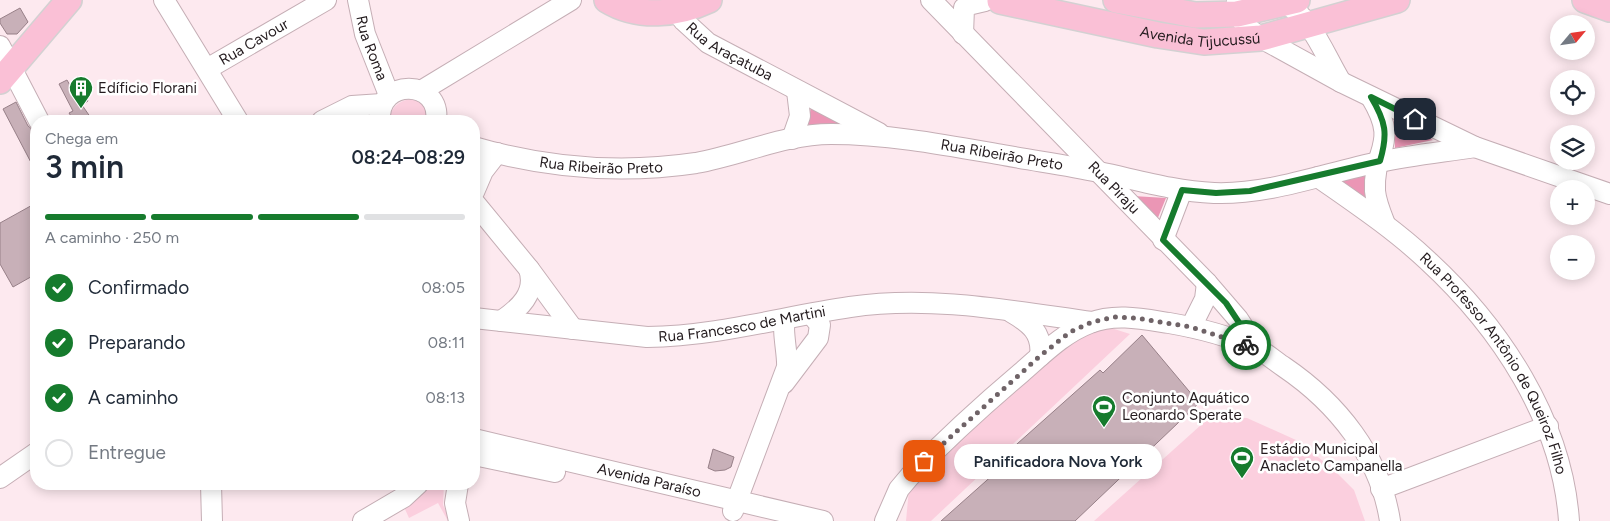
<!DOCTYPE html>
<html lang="pt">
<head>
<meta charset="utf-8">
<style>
	body { margin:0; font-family:Figtree,sans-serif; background:#f6f6f7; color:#1f2937; height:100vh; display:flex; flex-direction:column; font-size:19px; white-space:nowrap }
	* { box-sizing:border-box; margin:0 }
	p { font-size:16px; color:#747a83 }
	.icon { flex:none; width:28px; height:28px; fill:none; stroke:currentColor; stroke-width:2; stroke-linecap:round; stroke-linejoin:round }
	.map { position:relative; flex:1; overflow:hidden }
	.side { position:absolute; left:30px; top:115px; width:450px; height:375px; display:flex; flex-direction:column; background:#fff; border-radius:20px; box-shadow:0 2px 12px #0003 }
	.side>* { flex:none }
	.needle { width:32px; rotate:61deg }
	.tools { position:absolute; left:1550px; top:15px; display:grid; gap:10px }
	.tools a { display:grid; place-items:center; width:45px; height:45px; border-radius:50%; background:#fff; box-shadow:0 2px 12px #0003; font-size:25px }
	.pin { position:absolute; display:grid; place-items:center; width:42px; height:42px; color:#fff; margin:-21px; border-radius:10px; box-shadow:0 2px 8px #0006 }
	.courier { position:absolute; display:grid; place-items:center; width:50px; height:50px; margin:-25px; border:4px solid #167b2d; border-radius:50%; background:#fff; color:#222; box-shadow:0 1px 6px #0007 }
	.bubble { position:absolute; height:35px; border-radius:18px; background:#fff; box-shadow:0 2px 12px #0003; font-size:16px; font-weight:600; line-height:35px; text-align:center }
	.headline em { font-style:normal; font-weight:600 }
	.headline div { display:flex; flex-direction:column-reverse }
	.headline { display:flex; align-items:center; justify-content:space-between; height:85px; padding:0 15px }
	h1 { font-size:32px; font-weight:600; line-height:38px }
	.bar { display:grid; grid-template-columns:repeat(4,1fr); gap:8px 5px; align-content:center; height:60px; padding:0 15px }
	.bar i { height:6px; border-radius:4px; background:#e0e1e3 }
	.bar .selected { background:#167b2d }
	.bar p { grid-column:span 4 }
	ol { padding:0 15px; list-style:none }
	li { display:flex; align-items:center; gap:15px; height:55px }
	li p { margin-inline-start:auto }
	li .icon { padding:5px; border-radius:50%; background:#167b2d; color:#fff; stroke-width:4 }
	li:last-child { color:#747a83 }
	li i { width:28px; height:28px; border:2px solid #e0e1e3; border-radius:50% }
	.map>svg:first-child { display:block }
</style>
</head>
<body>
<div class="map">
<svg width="1610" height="521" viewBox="0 0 1610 521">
	<rect width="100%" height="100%" fill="#fde9ef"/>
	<path fill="#fbcfde" d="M412 99 424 104 430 121H390C390 108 399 100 412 99Z
		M1108 327 1130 334 931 521H906L909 489 1001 398 1077 336Z
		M1211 416 1247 418 1296 440 1332 468 1354 490 1365 521H1094Z
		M424 484H444L443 505 451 521H448L438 503 409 518 404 507Z"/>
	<path fill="#eb96b5" d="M811 105 845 123 808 128Z
		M1394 119 1433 140 1395 148Z
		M1367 172 1366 199 1333 181Z
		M1133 196 1166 198 1157 220Z"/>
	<path fill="#c8b0b8" stroke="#978088" d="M20 8 28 22 17 34H7L0 23V19Z
		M67 80 71 87 78 84 88 101 82 105 93 121H74L69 113 73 111 59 84Z
		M16 102 28 126 36 132V172L3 109Z
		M36 203V274L13 287 0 264V223Z
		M1142 335 1199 403 1075 521H941L1013 457 1008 452 1100 370 1103 373Z
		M713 449 734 457 731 467 725 470 715 471 708 468Z"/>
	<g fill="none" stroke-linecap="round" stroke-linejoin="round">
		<g stroke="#c5aeb5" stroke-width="22">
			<g id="minor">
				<path d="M164 0 238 121"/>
				<path id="s1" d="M358 0 365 34 389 95"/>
				<path id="s2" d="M674 0 677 12 684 21 708 43 879 133"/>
				<path id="s3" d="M931 0 1207 283 1238 319 1257 348"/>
				<path d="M1237 0V14L1248 28 1261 38 1341 82 1475 147 1610 194"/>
				<path d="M1282 0C1313 20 1323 52 1341 82"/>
				<path d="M963 34 964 8 968 5 985 1"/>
				<path d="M0 46 39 121"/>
				<path id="s4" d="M207 69 326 0"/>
				<path d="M421 91 571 0"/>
				<path d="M1371 97C1400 145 1373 147 1375 191 1376 202 1381 214 1385 224"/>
				<path d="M322 121 352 106 382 104"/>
				<path d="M380 121C377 77 442 79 436 121"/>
				<path d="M792 139 800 116 797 91"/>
				<path id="s5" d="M474 147C546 168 622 174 696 163 741 155 785 134 831 134 889 134 946 145 1003 155 1035 161 1067 165 1099 172 1137 180 1174 191 1214 193 1270 195 1325 173 1379 162 1411 155 1443 152 1475 147"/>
				<path id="s6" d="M1318 177C1355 203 1394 229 1427 260 1500 327 1562 420 1569 521"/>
				<path d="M474 192 483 171 497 153"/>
				<path d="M474 202 529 269 573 329"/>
				<path d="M1163 240 1182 190"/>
				<path d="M1011 312C1030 323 1043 333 1040 356"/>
				<path id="s7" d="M474 318 647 337C717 336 782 317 850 307 931 295 1012 311 1092 322"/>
				<path d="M501 321C519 309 537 293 529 269"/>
				<path d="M1191 327 1205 299 1207 283"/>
				<path d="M784 383 818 338 820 325 812 315"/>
				<path id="s8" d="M474 439 823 521"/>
				<path d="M474 455 555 472"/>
				<path d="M0 478 36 453"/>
				<path d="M211 484 212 521"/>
				<path d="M458 484 455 503 459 521"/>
				<path d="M1381 489 1548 426"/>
				<path d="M733 511 787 367C788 354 781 328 786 320"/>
				<path d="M363 521 404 497 418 484"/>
				<path d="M885 521 899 489 910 476C945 440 982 406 1021 373 1042 355 1063 333 1090 323 1115 313 1143 319 1169 323 1198 328 1229 336 1256 348 1266 353 1275 361 1284 367 1337 403 1380 456 1390 521"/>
			</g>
		</g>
		<g stroke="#d3d1d2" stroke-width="28">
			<g id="major">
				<path d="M607 0C638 19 677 15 709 0"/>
				<path d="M1116 0 1195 15 1237 14 1297 0"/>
				<path d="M1585 0 1610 9"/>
				<path id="s9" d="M1000 1 1158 35 1204 42 1261 38 1397 0"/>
				<path d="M0 81 69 0"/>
			</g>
		</g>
		<use href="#minor" stroke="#fff" stroke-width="20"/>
		<use href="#major" stroke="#fac0d6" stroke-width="25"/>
	</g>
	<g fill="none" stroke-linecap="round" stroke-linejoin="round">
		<path stroke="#6f6367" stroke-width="5" stroke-dasharray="0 9" d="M924 461 1040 356 1070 332 1092 322 1115 317 1136 318 1191 327 1246 345"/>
		<path stroke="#167b2d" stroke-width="6" d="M1246 345 1256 348 1226 303 1163 240 1182 190 1216 193 1250 191 1380 161C1388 134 1386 122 1371 97L1415 119"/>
	</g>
	<defs>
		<g id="building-pin" transform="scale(1.25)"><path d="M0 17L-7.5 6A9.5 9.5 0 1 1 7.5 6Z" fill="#167b2d" stroke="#fff"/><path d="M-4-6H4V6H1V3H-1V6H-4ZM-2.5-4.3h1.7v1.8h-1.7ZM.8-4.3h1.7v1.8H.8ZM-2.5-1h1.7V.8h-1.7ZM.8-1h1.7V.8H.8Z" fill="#fff"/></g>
		<g id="stadium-pin" transform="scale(1.25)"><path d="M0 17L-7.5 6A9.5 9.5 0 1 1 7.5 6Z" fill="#167b2d" stroke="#fff"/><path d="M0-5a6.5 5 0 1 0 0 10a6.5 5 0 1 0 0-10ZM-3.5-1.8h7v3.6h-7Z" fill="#fff"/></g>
	</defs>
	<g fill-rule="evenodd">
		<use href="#building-pin" x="81" y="88"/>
		<use href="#stadium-pin" x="1104" y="407"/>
		<use href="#stadium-pin" x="1242" y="458"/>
	</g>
	<g text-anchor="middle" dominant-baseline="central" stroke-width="5" stroke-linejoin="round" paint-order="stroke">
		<g font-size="15" fill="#231b1e" stroke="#fff">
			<text stroke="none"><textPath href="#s9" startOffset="204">Avenida Tijucussú</textPath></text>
			<text stroke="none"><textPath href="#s4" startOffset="54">Rua Cavour</textPath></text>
			<text stroke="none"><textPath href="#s1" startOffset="50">Rua Roma</textPath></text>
			<text stroke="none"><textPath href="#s2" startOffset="79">Rua Araçatuba</textPath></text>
			<text stroke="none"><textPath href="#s5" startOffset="535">Rua Ribeirão Preto</textPath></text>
			<text stroke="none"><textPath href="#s5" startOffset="129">Rua Ribeirão Preto</textPath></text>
			<text stroke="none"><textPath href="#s3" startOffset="262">Rua Piraju</textPath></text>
			<text stroke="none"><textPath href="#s7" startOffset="270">Rua Francesco de Martini</textPath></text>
			<text stroke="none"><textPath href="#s6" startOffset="262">Rua Professor Antônio de Queiroz Filho</textPath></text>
			<text stroke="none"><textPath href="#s8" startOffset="180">Avenida Paraíso</textPath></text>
		</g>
		<g font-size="15" fill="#231b1e" stroke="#fff" text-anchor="start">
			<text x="98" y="88">Edíficio Florani</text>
			<text x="1122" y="398">Conjunto Aquático<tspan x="1122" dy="17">Leonardo Sperate</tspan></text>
			<text x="1260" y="449">Estádio Municipal<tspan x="1260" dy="17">Anacleto Campanella</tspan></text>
		</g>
	</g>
</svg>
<div class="tools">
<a><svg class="needle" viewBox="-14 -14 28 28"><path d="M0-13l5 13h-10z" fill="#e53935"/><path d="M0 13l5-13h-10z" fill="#747a83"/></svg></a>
<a><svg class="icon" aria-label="locate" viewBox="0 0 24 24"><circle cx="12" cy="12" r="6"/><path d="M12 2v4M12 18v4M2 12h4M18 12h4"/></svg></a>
<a><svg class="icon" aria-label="layers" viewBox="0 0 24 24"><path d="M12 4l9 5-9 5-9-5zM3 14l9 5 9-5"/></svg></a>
<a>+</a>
<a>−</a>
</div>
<div class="pin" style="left:924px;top:461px;background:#ea580c"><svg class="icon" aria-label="bag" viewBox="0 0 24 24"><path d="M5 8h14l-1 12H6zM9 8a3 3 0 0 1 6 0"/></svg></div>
<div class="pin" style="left:1415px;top:119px;background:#1f2937"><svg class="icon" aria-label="home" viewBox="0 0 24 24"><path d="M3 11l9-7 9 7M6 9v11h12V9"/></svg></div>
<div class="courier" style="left:1246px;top:345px"><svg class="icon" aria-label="bike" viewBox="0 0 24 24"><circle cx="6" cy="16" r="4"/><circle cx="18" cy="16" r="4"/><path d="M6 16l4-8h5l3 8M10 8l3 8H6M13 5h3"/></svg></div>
<div class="bubble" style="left:954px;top:444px;width:208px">Panificadora Nova York</div>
<section class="side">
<div class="headline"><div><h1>3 min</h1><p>Chega em</p></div><em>08:24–08:29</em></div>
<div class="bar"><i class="selected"></i><i class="selected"></i><i class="selected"></i><i></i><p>A caminho · 250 m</p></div>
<ol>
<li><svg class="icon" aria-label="check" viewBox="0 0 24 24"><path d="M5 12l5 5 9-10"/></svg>Confirmado<p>08:05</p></li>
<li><svg class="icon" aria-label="check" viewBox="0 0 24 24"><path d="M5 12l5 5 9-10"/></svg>Preparando<p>08:11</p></li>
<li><svg class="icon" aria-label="check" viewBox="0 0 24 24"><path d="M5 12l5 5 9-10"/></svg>A caminho<p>08:13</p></li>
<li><i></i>Entregue</li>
</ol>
</section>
</div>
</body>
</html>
